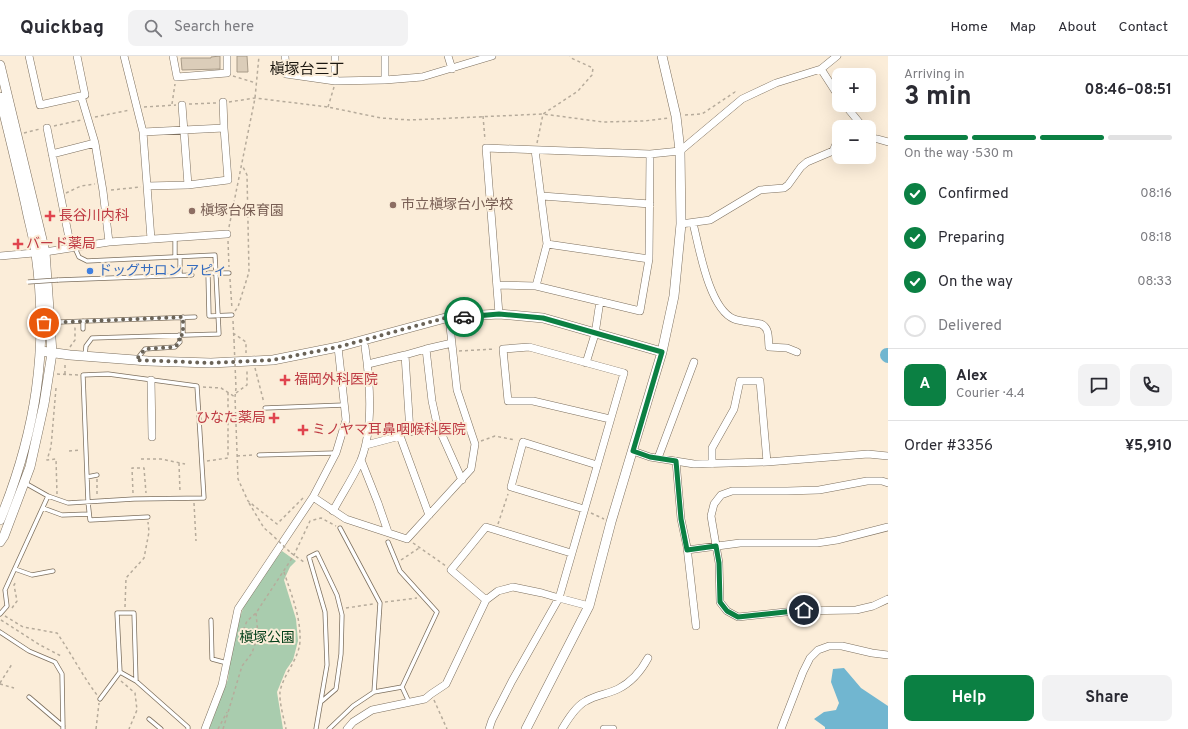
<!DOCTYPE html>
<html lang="en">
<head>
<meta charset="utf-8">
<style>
	body { margin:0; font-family:Overpass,"Noto Sans JP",sans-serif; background:#f2f2f3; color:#2b2b33; height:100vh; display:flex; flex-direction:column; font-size:15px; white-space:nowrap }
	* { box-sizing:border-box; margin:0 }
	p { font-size:13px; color:#7c7c81 }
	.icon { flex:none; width:22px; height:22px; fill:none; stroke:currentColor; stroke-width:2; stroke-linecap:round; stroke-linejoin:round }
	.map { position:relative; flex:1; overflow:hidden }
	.details { display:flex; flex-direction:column; background:#fff; width:300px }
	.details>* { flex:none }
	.controls { position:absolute; left:832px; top:12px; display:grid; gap:8px }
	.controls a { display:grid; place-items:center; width:44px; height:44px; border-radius:8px; background:#fff; box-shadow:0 4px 16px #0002; font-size:20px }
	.pin { position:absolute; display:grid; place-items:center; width:34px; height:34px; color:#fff; margin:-17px; border:2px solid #fff; border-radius:50%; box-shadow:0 1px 4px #0007 }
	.courier { position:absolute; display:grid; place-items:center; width:40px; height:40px; margin:-20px; border:3px solid #0b8043; border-radius:50%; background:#fff; color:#222; box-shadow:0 1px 5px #0007 }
	.summary em { font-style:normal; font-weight:700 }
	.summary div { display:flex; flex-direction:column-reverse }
	.summary { display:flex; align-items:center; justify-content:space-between; height:68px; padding:0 16px }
	h1 { font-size:26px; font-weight:700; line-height:30px }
	.bar { display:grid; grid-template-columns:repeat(4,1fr); gap:6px 4px; align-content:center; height:48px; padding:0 16px }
	.bar i { height:5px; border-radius:3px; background:#e1e1e2 }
	.bar .on { background:#0b8043 }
	.bar p { grid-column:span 4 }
	.line { display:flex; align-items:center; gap:10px; padding:0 16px; border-top:1px solid #e1e1e2 }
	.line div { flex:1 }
	.round { display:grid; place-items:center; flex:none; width:42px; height:42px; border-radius:8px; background:#f2f2f3 }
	ol { padding:0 16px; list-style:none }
	li { display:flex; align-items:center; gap:12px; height:44px }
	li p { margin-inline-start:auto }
	li .icon { padding:4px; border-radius:50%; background:#0b8043; color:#fff; stroke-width:4 }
	li:last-child { color:#7c7c81 }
	li i { width:22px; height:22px; border:2px solid #e1e1e2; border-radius:50% }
	.action { display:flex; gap:8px; margin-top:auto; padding:8px 16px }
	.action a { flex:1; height:46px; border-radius:8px; background:#0b8043; color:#fff; font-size:16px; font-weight:700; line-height:46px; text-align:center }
	.action a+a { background:#f2f2f3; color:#2b2b33 }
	header { display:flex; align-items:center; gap:24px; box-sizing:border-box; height:56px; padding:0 20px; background:#fff; border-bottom:1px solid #e1e1e2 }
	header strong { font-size:19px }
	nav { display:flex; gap:22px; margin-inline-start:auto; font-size:14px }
	.search { width:280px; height:36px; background:#f2f2f3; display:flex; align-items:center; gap:10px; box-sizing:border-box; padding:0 14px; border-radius:8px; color:#7c7c81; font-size:15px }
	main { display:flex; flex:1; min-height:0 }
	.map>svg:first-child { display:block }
</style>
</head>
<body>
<header>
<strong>Quickbag</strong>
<div class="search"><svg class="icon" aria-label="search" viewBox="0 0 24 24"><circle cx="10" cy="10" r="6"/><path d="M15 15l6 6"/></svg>Search here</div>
<nav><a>Home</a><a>Map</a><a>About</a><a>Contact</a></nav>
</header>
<main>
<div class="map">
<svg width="888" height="673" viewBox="0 0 888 673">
	<rect width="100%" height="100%" fill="#fbedd9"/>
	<path fill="#a9ccae" d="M282 495 296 505 290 511 284 524 296 563 298 585 293 604 286 614 277 636 283 673H209L228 623 230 603 240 561 244 550 266 516Z"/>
	<path fill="#71b6d0" d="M844 612 861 632 888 650V673H825V671L814 663 824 656 836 654 839 647 831 626 833 613Z"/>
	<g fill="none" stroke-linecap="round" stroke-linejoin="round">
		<path stroke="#71b6d0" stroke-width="14" d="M887 299 888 300"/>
	</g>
	<path fill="#dbcdb9" stroke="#a89b88" d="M220 0V13L182 14 181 2H211V1Z
		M237 0H247L248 16H237Z"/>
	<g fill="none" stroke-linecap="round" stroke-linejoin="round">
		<g stroke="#7d705f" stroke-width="5">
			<path id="service" d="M175 182V201
				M75 192 79 201 87 205 215 199 219 278 92 282 86 290 85 299
				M180 201V219
				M229 217H208L209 260 232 259
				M58 224 192 219
				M183 261V279
				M83 265V273
				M60 266 195 261
				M137 303 145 293 175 291 180 286 179 279
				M265 352 344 349
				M259 399 335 397
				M87 421 97 419
				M48 440 68 447 134 443 204 442 197 330 108 318 83 319 88 446 90 464 148 461
				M43 452 62 459 89 458
				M340 472 380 547 374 636 402 631
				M388 486 400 515 437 556 402 631 409 646
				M15 513 32 519 53 515
				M0 558 7 550 5 534 48 440 25 427
				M211 564 212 603 227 607
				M0 576 29 595 55 606 62 618 63 673
				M136 625 134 557H117L120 616 136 625 188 671V673
				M29 641 63 670
				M100 643 120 616
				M149 663 161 673
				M316 673 327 609 325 556 309 501 317 497 337 539 342 559 341 598 336 633 322 645
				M329 673 353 650 374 636"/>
		</g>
		<g stroke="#7d705f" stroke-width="8">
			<path id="minor" d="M29 0 40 49 85 39 77 0
				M124 0 143 76 151 183
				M173 0 177 21 227 17V0
				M285 0 286 18 335 25 385 24 422 21 492 0
				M335 0V25
				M385 0V24
				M448 0 452 13
				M821 13 837 0
				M81 40 95 87 103 135 109 186
				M223 46 224 72
				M845 49 863 71
				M47 72 71 192
				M143 76 224 72 228 124 188 129
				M869 77 874 82 888 86
				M535 94 547 188 536 230
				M52 98 95 87
				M147 130 188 129 182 49
				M542 140 650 148
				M693 167C699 191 709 253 734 263 742 266 753 266 761 268 770 272 768 283 769 291L787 292 797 296
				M681 168 710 164 760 134 784 132 788 129 801 111 807 106 833 95 839 81
				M547 188 649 203
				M0 200 45 196 109 186 227 178
				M497 229 536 230 640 255 649 203 650 98 680 95 742 43 776 27 821 13 839 41
				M499 258 486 92 650 98
				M405 299 426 293
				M586 307 595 278 600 245
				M368 308 405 299 410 376 437 368 432 345 426 293 452 287
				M151 324 152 381
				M437 368 462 424
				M366 389 400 380 429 459
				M633 395 650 401 694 408 767 406 868 398 888 400
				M658 402 694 306
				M361 404 378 447 388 476
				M676 405 681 463 687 491 696 570
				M712 408V392L734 353 740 325H760L767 406
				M888 427 882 425H867L819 434 787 435H732L721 439 714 448 711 460 719 507 720 546 727 555 738 561 795 555 856 554 873 550 888 543
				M313 441 346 463 407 483 471 413 475 388 457 334 449 261
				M584 453 511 431 523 386 597 409
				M333 455C342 438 353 422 361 404 374 371 370 325 365 291
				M687 494 740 487H817L837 484 888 471
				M486 544 451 514 486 471 571 497
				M205 673 222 629 238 553 313 441 336 397 346 364 338 291
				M347 673 353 666 372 654 425 643 431 638 446 628 486 544 498 535 513 531 542 537 559 542 589 550
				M489 673 492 664 512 625 559 542 624 317 529 291 503 293 508 345H533L610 363
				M562 673C568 663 576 650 586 645 596 639 608 638 618 633 632 626 641 615 648 602
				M604 673H613
				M781 673 803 616 810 602 818 594 829 590H842L872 597 888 599"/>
		</g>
		<g stroke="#7d705f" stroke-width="10">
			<path id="tertiary" d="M0 9 45 196 52 297 44 348 30 411 4 480 0 486
				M0 41C9 78 18 114 26 150 29 166 34 182 36 198 49 292 36 376 0 464
				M41 295 70 299 148 305 211 307 273 304 338 291 449 261 499 258 543 262 662 296
				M526 673 589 550 611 466 662 296 674 240 681 168 680 95 676 60 662 0"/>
		</g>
		<path stroke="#b6ab9b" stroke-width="1.5" stroke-dasharray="3 3" stroke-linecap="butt" d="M233 20 256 27
			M229 46 255 42 328 51 381 62 410 64 543 58 603 66 644 65 669 62
			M172 48 175 28
			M189 48 216 47
			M144 51 176 49
			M328 51 334 31
			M685 59 702 58 735 36 736 37
			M483 60 485 84
			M95 61 130 54
			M54 70 81 64
			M24 77 40 73
			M537 87 543 58 578 35 592 19 593 12 571 2 570 0
			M111 134 141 131
			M66 137 81 130 95 128
			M229 171 255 42 259 0
			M228 185 229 211
			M230 223 232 253
			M235 255 238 251 249 216 247 119 242 109
			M233 265 234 284
			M233 277 246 286V297
			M70 291 75 284V272H77
			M459 295 495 293
			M255 312 264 347
			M57 318 78 319
			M65 318V306
			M203 331 221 332 235 341
			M56 332 51 391 47 404 56 403 57 438
			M236 332 235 341 238 423 248 445 277 468 304 441
			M236 337 247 329V313
			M481 385 495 380 515 384
			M69 395 81 394
			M237 400 253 399
			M141 403H161L185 408
			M207 405 228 402V336
			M179 407 180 436
			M97 423V440
			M133 437 132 412H144L146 437
			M194 447 196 485
			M249 447 264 472 270 477
			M591 457 604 463
			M498 468 508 438
			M413 487 446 510
			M291 497 304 506
			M401 504 419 492
			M284 516C291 538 301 561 300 585 299 604 283 618 280 636 279 646 284 663 286 673
			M385 546 417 542
			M125 551 126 522 144 502 149 476 148 466
			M12 552 17 545 14 529 16 526
			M346 552 373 548
			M5 560 23 571 57 577C71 597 82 619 97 639
			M1 564 40 589 61 600
			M239 585 247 565 256 557 294 499 310 465 321 462 336 470
			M121 625 135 637 137 654 129 673
			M0 627 12 608
			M0 628 14 632
			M434 644 447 673
			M96 673 99 647
			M218 673 227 656
			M223 673 242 610 252 597 258 579 256 557"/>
		<use href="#service" stroke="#fff" stroke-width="3.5"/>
		<use href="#minor" stroke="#fff" stroke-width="7"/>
		<use href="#tertiary" stroke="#fff" stroke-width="9"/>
		<g stroke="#7d705f" stroke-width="5" stroke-linecap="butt">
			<path id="service-bridge" d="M28 226 58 224
				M29 268 60 266"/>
		</g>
		<path stroke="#b6ab9b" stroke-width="1.5" stroke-dasharray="3 3" stroke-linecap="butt" d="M234 284 236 332
			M270 477 291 497"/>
		<use href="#service-bridge" stroke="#fff" stroke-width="3.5"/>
	</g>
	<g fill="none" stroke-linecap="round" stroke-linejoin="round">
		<path stroke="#6a6357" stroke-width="4" stroke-dasharray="0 7.2" d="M44 267 183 261V279H179L180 286 175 291 145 293 136 304 211 307 273 304 338 291 449 261H464"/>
		<path stroke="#0b8043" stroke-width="5" d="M464 261 499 258 543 262 662 296 633 395 650 401 676 405 681 463 687 494 716 490 719 507 720 546 727 555 738 561 804 554"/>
	</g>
	<g fill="#8d6e63" stroke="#fbedd9" stroke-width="1.5">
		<circle cx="393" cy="149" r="4"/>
		<circle cx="192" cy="155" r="4"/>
	</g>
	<g fill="#e0444e" stroke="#fbedd9" stroke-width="1.5">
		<path d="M48 154h4v4h4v4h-4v4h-4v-4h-4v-4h4z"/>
		<path d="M16 182h4v4h4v4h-4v4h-4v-4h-4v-4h4z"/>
		<path d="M283 318h4v4h4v4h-4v4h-4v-4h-4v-4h4z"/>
		<path d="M272 356h4v4h4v4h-4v4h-4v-4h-4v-4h4z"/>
		<path d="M301 368h4v4h4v4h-4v4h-4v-4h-4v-4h4z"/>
	</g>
	<circle fill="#3f7fe0" stroke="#fbedd9" stroke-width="1.5" cx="90" cy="215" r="4"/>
	<g text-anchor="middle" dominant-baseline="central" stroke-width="4" stroke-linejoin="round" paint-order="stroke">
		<g font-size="14" fill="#785e54" stroke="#fbedd9" text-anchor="start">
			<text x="401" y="149">市立槇塚台小学校</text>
			<text x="200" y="155">槇塚台保育園</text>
		</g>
		<g font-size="14" fill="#be3a42" stroke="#fbedd9" text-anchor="start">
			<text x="59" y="160">長谷川内科</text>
			<text x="26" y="188">バード薬局</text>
			<text x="294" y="324">福岡外科医院</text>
			<text x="266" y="362" text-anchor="end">ひなた薬局</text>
			<text x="312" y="374">ミノヤマ耳鼻咽喉科医院</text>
		</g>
		<g font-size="14" fill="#366cbe" stroke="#fbedd9" text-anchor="start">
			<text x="98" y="215">ドッグサロン アピィ</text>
		</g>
		<g font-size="14" fill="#04401a" stroke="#fbedd9">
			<text x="267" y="582">槇塚公園</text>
		</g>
		<g font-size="15" fill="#1c1811" stroke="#fbedd9">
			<text x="307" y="14">槇塚台三丁</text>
		</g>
	</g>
</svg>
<div class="controls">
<a>+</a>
<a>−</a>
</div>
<div class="pin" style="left:44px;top:267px;background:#ea580c"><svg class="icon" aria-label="bag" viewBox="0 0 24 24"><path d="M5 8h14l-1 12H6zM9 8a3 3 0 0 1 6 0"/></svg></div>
<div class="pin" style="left:804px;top:554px;background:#1f2937"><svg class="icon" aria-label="home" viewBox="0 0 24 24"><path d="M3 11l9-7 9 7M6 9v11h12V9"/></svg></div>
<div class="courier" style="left:464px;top:261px"><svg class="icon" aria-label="car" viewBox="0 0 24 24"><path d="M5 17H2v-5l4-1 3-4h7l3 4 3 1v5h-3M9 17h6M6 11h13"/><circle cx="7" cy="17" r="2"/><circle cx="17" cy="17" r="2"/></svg></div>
</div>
<section class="details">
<div class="summary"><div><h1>3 min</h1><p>Arriving in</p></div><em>08:46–08:51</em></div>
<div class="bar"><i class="on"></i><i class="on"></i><i class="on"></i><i></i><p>On the way · 530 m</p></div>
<ol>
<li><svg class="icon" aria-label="check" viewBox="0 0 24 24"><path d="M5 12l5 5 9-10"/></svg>Confirmed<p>08:16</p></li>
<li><svg class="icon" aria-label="check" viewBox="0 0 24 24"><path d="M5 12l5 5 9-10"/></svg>Preparing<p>08:18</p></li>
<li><svg class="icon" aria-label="check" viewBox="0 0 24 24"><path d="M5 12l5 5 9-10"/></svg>On the way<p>08:33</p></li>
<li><i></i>Delivered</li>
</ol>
<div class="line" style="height:72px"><b class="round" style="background:#0b8043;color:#fff">A</b><div><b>Alex</b><p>Courier · 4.4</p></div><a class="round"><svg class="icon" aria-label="chat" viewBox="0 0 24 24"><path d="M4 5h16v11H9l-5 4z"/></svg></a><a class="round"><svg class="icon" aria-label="phone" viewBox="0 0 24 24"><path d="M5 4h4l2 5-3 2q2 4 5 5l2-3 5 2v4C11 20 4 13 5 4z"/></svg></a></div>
<div class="line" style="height:52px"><div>Order #3356</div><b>¥5,910</b></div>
<div class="action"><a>Help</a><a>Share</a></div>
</section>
</main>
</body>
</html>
